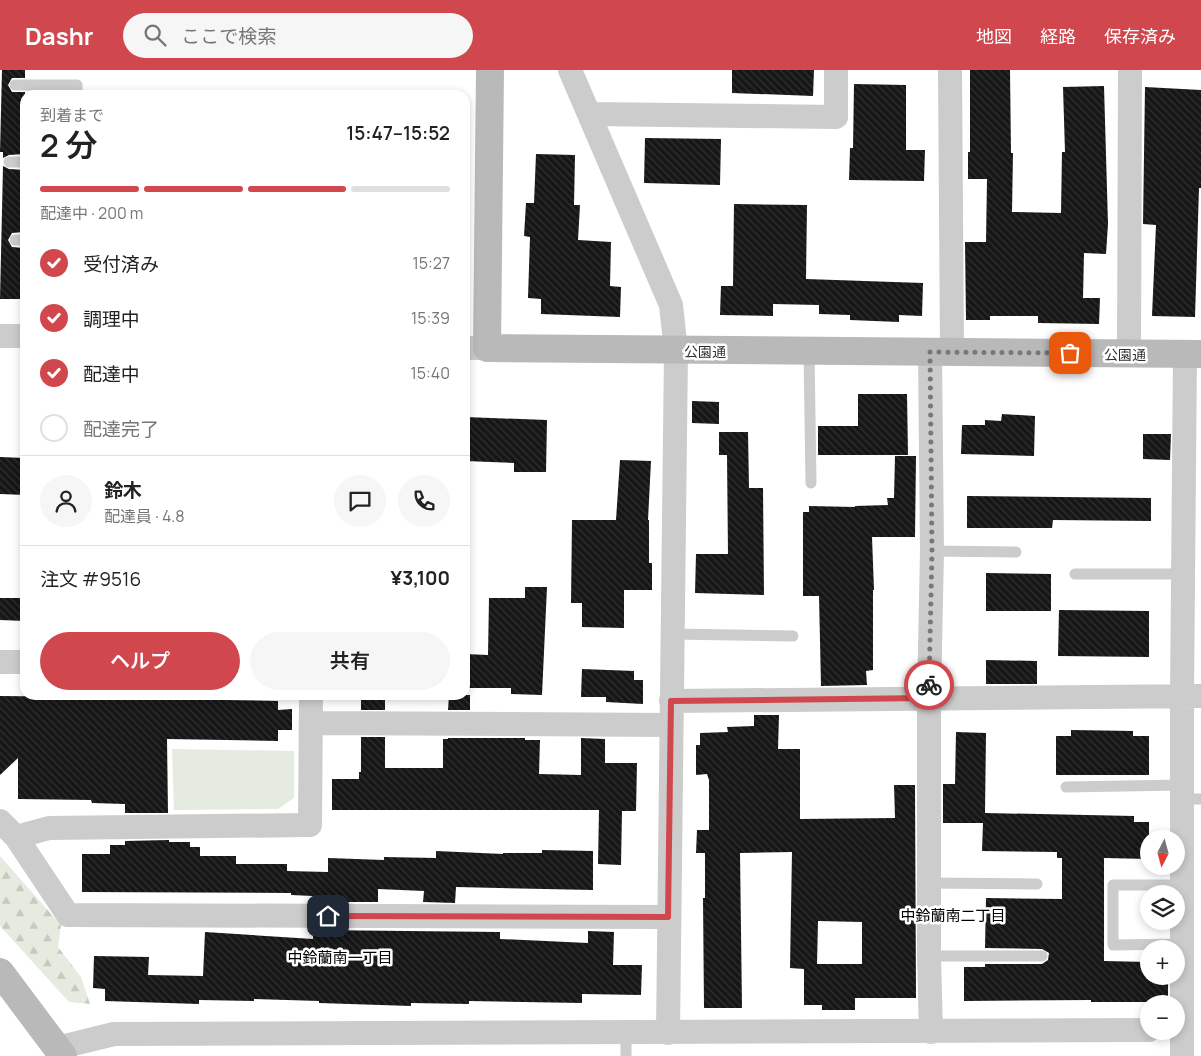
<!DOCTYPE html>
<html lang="ja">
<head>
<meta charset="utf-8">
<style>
	body { margin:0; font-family:Manrope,"Noto Sans JP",sans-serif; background:#f6f6f6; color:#222; height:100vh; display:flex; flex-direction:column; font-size:19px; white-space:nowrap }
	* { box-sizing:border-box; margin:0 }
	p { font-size:16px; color:#767676 }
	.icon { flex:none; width:28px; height:28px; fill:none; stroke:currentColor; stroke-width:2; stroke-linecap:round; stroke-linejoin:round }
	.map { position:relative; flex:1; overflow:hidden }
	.sheet { position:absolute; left:20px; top:20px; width:450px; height:610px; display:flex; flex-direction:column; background:#fff; border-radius:15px; box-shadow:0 2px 8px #0003 }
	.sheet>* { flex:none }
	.needle { width:32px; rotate:186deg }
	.fabs { position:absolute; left:1140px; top:760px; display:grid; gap:10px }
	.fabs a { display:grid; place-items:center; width:45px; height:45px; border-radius:50%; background:#fff; box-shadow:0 2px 8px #0003; font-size:25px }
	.pin { position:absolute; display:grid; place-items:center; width:42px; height:42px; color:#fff; margin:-21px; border-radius:10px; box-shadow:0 2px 8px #0006 }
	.courier { position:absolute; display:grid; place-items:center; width:50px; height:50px; margin:-25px; border:4px solid #d0484e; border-radius:50%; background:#fff; color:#222; box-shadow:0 1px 6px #0007 }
	.overview em { font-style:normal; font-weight:600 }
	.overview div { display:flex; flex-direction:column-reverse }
	.overview { display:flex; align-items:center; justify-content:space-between; height:85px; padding:0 20px }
	h1 { font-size:32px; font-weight:600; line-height:38px }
	.bar { display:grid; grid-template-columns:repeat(4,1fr); gap:8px 5px; align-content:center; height:60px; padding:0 20px }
	.bar i { height:6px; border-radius:4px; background:#e0e0e0 }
	.bar .selected { background:#d0484e }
	.bar p { grid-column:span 4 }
	.line { display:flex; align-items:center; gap:12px; padding:0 20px; border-top:1px solid #e0e0e0 }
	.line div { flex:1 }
	.round { display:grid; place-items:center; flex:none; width:52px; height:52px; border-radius:26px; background:#f6f6f6 }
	ol { padding:0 20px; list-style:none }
	li { display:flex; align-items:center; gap:15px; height:55px }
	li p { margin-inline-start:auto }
	li .icon { padding:5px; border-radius:50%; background:#d0484e; color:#fff; stroke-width:4 }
	li:last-child { color:#767676 }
	li i { width:28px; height:28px; border:2px solid #e0e0e0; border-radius:50% }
	.cta { display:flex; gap:10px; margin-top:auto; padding:10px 20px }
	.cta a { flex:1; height:58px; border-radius:30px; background:#d0484e; color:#fff; font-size:20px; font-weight:600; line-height:58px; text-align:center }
	.cta a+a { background:#f6f6f6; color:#222 }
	header { display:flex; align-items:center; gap:30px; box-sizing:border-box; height:70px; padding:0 25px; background:#d0484e; color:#fff }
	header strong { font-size:24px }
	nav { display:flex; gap:28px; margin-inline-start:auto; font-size:18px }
	.search { width:350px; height:45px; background:#f6f6f6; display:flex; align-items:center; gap:12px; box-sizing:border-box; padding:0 18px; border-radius:28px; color:#767676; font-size:19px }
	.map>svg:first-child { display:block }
</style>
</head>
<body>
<header>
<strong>Dashr</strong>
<div class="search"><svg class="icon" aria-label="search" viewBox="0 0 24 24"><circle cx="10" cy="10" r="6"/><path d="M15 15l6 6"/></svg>ここで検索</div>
<nav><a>地図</a><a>経路</a><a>保存済み</a></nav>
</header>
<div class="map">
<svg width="1201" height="986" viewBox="0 0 1201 986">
	<defs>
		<pattern id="forest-firs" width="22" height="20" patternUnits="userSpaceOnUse" patternTransform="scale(1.25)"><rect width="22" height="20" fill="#e5ebdf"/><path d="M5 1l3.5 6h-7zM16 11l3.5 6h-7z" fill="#c5cac0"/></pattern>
		<pattern id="building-back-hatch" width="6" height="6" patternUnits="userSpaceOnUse" patternTransform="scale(1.25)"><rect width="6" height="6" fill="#161616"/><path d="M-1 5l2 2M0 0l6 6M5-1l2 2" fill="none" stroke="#303030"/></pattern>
	</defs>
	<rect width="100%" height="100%" fill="#fff"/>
	<path fill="#e5ebdf" d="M172 679 294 681V728L278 739 174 740Z"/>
	<path fill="url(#forest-firs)" d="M0 786 61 855 58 877 81 907 90 934 69 932 0 856Z"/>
	<path fill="url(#building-back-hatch)" fill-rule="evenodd" d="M2 0H25V8H12L8 15 12 22H25V84L9 85 3 88V82H0Z
		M732 0H814L813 26 732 23Z
		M970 0H1010L1011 83H1013L1012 142 1061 143 1062 82H1065L1063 17 1104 16 1108 154 1106 184 1084 183 1083 228H1100L1099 254 1038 253V246H990V250H966L965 172H986L987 109H968V82H970Z
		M854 14 906 15V80H925L924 111 849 110 850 78H853Z
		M1145 17 1201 20V118H1199L1195 247 1152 246 1156 155 1143 154Z
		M645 68 721 69 720 115 644 113Z
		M536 84 575 85 574 135H580L578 170 611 172 610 216 621 217 620 247 541 244V229L528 228 530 167 524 166 526 133H534Z
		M3 96 9 99 25 100 24 162 12 163 8 170 12 177 24 178 23 229H0Z
		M734 134 807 135 806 209 923 213 922 246 899 245V252L850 250V245L819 244V235L773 234V246L720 245 721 216H733Z
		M858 324H907L908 385H818V356H858Z
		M692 331 719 332V354L692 353Z
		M1002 344 1035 346 1034 386 961 384 962 355H985V350L1001 351Z
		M465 347 547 350 546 402H514V393L465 391Z
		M719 362H748L749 418H763L764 525 695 523 696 484H728L727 385H719Z
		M1143 364H1171L1170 390 1143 389Z
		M895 386H916L915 467H872L874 520H873V600L866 601 867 615 821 616 819 526H803V442H809V436L855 437V436L888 435 887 428H894Z
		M0 387 25 388V425L0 424Z
		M620 390 651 391 648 450H649V493H652V520H624V558L582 557V533H571L572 450H616Z
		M967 426 1151 428V451L1053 450 1052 458H967Z
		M986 503 1051 504V541H986Z
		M525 517H547L542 625 511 624V618H465V584L488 585 489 528H525Z
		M0 528H25V551L0 550Z
		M1059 540 1149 541V587L1058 586Z
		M986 590 1037 591V614H986Z
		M582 599 634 601V610H643V634L606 632V627H581Z
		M94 625 165 626V629L278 631V640L292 639V660H278V671L167 669 168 743H125V734L92 733 91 730 18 729V688L0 705V626L94 627Z
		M361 625H385V640H361Z
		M449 625H470V640H448Z
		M754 645H779L778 679H800V749L895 748 894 715H915L916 928H855V940H822V935H804V899L790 898 792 782 740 783 742 938H704L703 828H705V783H696L697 760H709V710L707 704 696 705V675H700V663L728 662 727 657 754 656ZM818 851 862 852V894H817Z
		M1071 660 1133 661V666H1149V705H1056V666H1071Z
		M956 662 986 663 985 743 1134 746V752H1149V789L1104 788V891L1149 892V906H1168V927H1162V932H1091V930L964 931V897H985V894H1042L1048 890 1049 883 1042 879 985 878 986 828 1062 829V788H1057V782L982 781 983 753H943V714H955Z
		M361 667H385V698H443V669H448V668H525V670H540L539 704 581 705V668L605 669V693H637L636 741H622L621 795 598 794 599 740H332V709H359V702H361Z
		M169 770V772H190V777H200V786H236V794H287V801L328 802V788L384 790V787L436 788V781L503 784V783H542V780L593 781V820L456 817 455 833 423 832 424 821 378 819V832H313V826L291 825V823L82 822V784H110V775H125V771Z
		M313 860 500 862V869L588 873V861L614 862 613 895H642L641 925 582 924V933L469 931V934L411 933V936L319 933V931L254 929V931L199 930V934L105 931V919L93 918 94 886 149 887 148 905 203 906 205 862 313 869Z"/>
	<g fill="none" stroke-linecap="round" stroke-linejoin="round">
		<path stroke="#ccc" stroke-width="11" d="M15 15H77V25
			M9 92H25
			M15 170H25
			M809 281 811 413
			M932 481 1016 482
			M1075 504H1183
			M672 564 793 566
			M1066 717 1182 715
			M1182 729H1201
			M928 813 1037 814
			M1182 815H1113V875L1182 874
			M929 886H1042
			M626 963V986"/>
		<path stroke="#ccc" stroke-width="24" d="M570 0 671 235 676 281 668 963
			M950 0 952 282
			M589 44 836 47V0
			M0 266H25
			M465 278H487
			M930 282 932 481 929 628V886L931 962
			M1129 284 1130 0
			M0 592H25
			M671 631 1201 626
			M311 653 671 655
			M0 751 16 767 68 845 668 847
			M16 767 49 758 310 755 311 625
			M57 978 114 964 1149 960
			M1182 986V626L1185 284"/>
		<path stroke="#b9b9b9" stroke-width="28" d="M490 0 487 278 1201 284
			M0 902 63 986"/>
	</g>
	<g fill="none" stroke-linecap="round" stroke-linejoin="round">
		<path stroke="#787878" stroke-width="5" stroke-dasharray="0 9" d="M929 615 932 481 930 282 1070 283"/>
		<path stroke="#d0484e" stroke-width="6" d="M328 846 668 847 671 631 928 628 929 615"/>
	</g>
	<g text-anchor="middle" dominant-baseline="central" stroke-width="5" stroke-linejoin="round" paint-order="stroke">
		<g font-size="14" fill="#2f2f2f" stroke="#fff">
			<text x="705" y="281">公園通</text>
			<text x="1125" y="284">公園通</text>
		</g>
		<g font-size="15" fill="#000" stroke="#fff">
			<text x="953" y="845">中鈴蘭南二丁目</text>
			<text x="340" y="887">中鈴蘭南一丁目</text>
		</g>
	</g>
</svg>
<div class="fabs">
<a><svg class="needle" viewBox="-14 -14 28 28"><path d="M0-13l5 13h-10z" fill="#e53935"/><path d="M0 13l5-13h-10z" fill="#767676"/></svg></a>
<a><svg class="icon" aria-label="layers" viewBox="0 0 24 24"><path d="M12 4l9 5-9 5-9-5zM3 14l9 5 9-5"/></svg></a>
<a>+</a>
<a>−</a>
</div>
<div class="pin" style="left:1070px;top:283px;background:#ea580c"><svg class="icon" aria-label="bag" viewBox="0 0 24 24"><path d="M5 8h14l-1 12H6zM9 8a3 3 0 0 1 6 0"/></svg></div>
<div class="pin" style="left:328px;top:846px;background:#1f2937"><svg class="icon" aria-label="home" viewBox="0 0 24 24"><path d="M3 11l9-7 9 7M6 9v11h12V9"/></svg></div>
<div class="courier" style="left:929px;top:615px"><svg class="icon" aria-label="bike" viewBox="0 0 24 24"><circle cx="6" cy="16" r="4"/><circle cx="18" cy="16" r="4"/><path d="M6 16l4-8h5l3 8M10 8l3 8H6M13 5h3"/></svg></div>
<section class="sheet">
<div class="overview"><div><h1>2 分</h1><p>到着まで</p></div><em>15:47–15:52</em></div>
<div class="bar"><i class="selected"></i><i class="selected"></i><i class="selected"></i><i></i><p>配達中 · 200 m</p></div>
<ol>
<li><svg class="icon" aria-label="check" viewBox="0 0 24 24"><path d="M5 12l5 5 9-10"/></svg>受付済み<p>15:27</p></li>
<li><svg class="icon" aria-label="check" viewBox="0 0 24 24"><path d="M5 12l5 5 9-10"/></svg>調理中<p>15:39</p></li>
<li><svg class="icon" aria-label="check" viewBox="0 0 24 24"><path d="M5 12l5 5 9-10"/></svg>配達中<p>15:40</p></li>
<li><i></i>配達完了</li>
</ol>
<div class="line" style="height:90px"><a class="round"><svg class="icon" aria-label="person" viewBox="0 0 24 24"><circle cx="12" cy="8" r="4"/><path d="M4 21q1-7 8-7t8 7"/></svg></a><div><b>鈴木</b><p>配達員 · 4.8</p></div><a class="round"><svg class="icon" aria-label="chat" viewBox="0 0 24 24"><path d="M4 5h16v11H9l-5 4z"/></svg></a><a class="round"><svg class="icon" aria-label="phone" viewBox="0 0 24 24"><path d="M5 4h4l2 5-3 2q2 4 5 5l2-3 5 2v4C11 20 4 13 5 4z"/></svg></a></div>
<div class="line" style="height:65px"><div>注文 #9516</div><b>¥3,100</b></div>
<div class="cta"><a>ヘルプ</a><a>共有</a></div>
</section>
</div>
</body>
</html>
